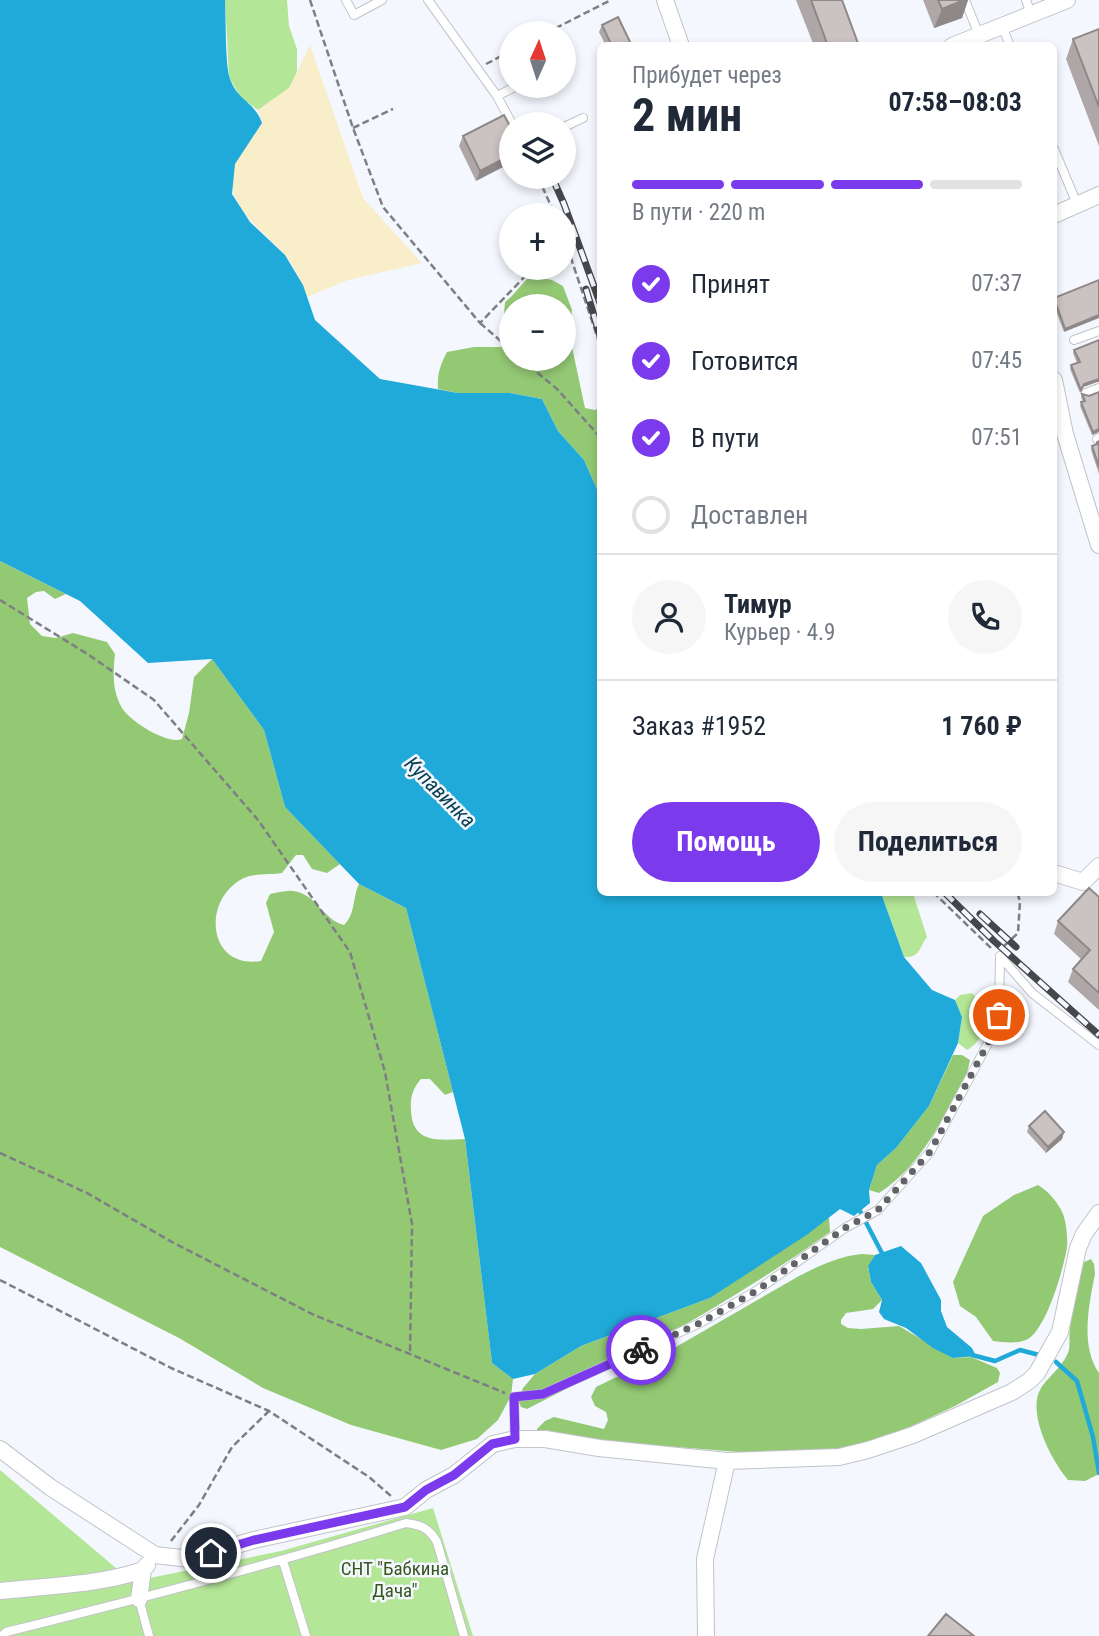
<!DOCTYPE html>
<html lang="ru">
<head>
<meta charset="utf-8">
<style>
	body { margin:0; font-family:"Roboto Condensed",sans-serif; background:#f6f6f7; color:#1f2937; height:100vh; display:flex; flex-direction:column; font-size:26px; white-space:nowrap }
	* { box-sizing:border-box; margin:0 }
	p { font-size:23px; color:#747a83 }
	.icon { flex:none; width:38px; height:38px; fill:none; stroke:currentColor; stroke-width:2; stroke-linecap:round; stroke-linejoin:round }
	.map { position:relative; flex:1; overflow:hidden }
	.details { position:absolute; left:597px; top:42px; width:460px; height:854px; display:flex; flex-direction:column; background:#fff; border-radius:10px; box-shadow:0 4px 10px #0003 }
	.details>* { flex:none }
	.needle { width:46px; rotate:3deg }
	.controls { position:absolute; left:499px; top:21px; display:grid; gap:14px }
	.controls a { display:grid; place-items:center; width:77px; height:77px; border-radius:50%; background:#fff; box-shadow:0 4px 10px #0003; font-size:35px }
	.pin { position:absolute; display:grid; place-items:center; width:60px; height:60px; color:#fff; margin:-30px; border:4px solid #fff; border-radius:50%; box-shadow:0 2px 7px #0007 }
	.courier { position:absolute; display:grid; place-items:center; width:70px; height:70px; margin:-35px; border:5px solid #7c3aed; border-radius:50%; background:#fff; color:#222; box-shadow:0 2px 9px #0007 }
	.head em { font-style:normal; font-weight:700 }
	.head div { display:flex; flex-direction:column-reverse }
	.head { display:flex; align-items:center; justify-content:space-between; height:119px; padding:0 35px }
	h1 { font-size:46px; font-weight:700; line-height:52px }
	.bar { display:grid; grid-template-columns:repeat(4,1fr); gap:10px 7px; align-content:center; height:84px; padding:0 35px }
	.bar i { height:9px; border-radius:5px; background:#e0e1e3 }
	.bar .on { background:#7c3aed }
	.bar p { grid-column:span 4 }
	.line { display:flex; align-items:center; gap:18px; padding:0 35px; border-top:2px solid #e0e1e3 }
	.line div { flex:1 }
	.round { display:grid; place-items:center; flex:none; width:74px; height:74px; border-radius:37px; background:#f6f6f7 }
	ol { padding:0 35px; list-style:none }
	li { display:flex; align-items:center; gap:21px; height:77px }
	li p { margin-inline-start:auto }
	li .icon { padding:7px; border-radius:50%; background:#7c3aed; color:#fff; stroke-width:4 }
	li:last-child { color:#747a83 }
	li i { width:38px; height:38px; border:4px solid #e0e1e3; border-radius:50% }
	.primary-button { display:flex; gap:14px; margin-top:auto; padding:14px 35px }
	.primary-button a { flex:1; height:80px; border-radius:42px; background:#7c3aed; color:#fff; font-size:28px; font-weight:700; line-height:80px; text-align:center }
	.primary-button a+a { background:#f6f6f7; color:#1f2937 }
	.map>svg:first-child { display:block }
</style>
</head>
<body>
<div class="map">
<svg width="1099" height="1636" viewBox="0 0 1099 1636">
	<rect width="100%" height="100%" fill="#f5f7fe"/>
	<path fill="#b4e697" d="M225 0H287L289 26 297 49V73L289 88 258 110 241 98 229 77Z
		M881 893H913L927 937C919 948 920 958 904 957Z
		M972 993C976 998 981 1003 983 1008 990 1022 980 1044 967 1050L958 1043 962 1017 955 1000 960 995Z
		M0 1470 116 1568 145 1579 281 1551 433 1508 473 1636H0Z"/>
	<path fill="#94c974" d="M531 276 552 280 563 286 572 310 569 333 585 408 595 410 600 407V496L584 460 558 431 542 399 510 393H458L438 389C437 375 440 365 447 352L474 347H500L511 343V359H564V306H511V324L504 313 505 302C516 294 520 284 531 276Z
		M0 561 66 594 55 599 44 591 36 592 27 598 30 624 42 636 56 638 73 633 107 642 115 654C113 672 112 691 122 708 130 721 167 745 182 739L189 713 194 677 212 659 264 730 285 807 340 864 327 873 312 869 303 855H296L282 873C271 875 254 873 244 878 202 898 206 969 261 961L274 932 266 903 270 894C277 893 286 890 293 891 317 894 322 919 344 925 356 913 352 899 359 884L406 908 453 1092 445 1095 430 1079H421C413 1088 410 1097 411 1110 412 1144 439 1140 465 1139L492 1363 513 1379 511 1396 498 1420 477 1439 441 1450 351 1425 263 1388 179 1338 0 1247Z
		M953 1055H962L970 1060 967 1073C944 1116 922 1166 879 1193L869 1190 877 1165 896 1148 929 1106Z
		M1038 1185C1049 1192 1058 1202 1063 1214 1066 1222 1068 1238 1067 1247 1064 1267 1046 1332 1026 1340 1016 1344 1003 1342 993 1341L976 1317 960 1306 953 1282 983 1216 1014 1195Z
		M829 1217 830 1232C734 1301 632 1356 527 1409L521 1407 518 1400 523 1388 535 1374 581 1346 710 1298Z
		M862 1254 875 1255 868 1267 871 1282 882 1300 873 1309 846 1313 841 1320V1324L848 1328 861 1329 899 1326 953 1358 971 1357 997 1368 1000 1373 998 1382 955 1406 886 1438 832 1450 764 1454 538 1436 537 1429 545 1421 554 1417 604 1429 608 1420 606 1412 595 1406 591 1397 596 1387 662 1355 799 1276C819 1266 839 1256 862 1254Z
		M1091 1259 1094 1264 1095 1274C1089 1304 1080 1346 1099 1373V1474L1085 1481 1068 1480C1051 1460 1024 1409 1043 1385 1052 1374 1065 1363 1069 1350 1070 1343 1069 1334 1070 1328 1072 1306 1078 1284 1082 1263Z"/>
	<path fill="#f8eec9" d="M310 45 363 198 422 263 348 280 307 297C302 282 294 265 284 254 261 227 221 206 235 164 240 150 254 136 262 123L258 110 289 88Z"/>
	<path fill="#20aad9" d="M0 0H225C226 17 225 65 230 79 238 101 255 102 262 123L235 164 232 194 250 222 285 255 303 285 315 320 380 379 458 393H510L542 399 558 431 584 460 600 496V892L881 893 904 957 932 990 955 1000 962 1017 958 1043 929 1106 896 1148 877 1165 869 1190 870 1203 854 1216 840 1209 808 1234 710 1298 581 1346 535 1374 513 1379 492 1363 465 1139 406 908 359 884 285 807 264 730 212 659 148 663 80 601 0 561Z
		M901 1246 921 1263 941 1300V1311L947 1327 972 1348 976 1356 953 1358 933 1348 906 1328 884 1319 879 1312 882 1300 871 1282 868 1266 875 1255Z"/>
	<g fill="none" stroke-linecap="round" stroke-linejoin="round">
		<path stroke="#20aad9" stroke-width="4.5" d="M860 1211 884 1257
			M972 1355 995 1361 1020 1350 1039 1355
			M1056 1362 1077 1381 1093 1437 1099 1473"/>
		<g stroke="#c1c3ca" stroke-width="10">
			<path id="service" d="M346 0 354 15 382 0
				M428 0 497 96 512 124
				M965 0 979 35
				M1026 0 1031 14
				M1002 26 1010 46
				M564 63 568 61
				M497 96 517 86
				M564 127 583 118
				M1054 149 1077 204
				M1074 340 1099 331
				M1086 393 1099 388
				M1097 439 1099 438
				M1000 956 1032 993 1099 1045
				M515 1439 514 1397 543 1394 700 1323 756 1291 845 1228 878 1210 930 1152 995 1030 999 1015 1000 956
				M283 1561 306 1636
				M139 1599 149 1636
				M2 1636 6 1632C140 1599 274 1564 406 1523 421 1525 429 1528 437 1542L464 1636"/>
		</g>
		<g stroke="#c1c3ca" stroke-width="18">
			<path id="minor" d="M665 0 681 46
				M952 46 1067 0
				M1054 215 1099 195
				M1054 380 1065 434 1099 545
				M1054 873 1083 882 1099 866
				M0 1449 50 1487 155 1555 190 1559 254 1540 405 1507 426 1490 454 1475 493 1444 515 1439H545L599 1448 727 1461 839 1457 868 1450 913 1435 1012 1392 1029 1381 1037 1373 1060 1332 1078 1248 1084 1234 1099 1213
				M0 1591C47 1586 99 1585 143 1570
				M139 1599 143 1570 147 1565
				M706 1636 705 1559 727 1461"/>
		</g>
		<path stroke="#7e7f84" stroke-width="2.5" stroke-dasharray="7 3.5" stroke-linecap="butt" d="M310 0 353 128 383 207 480 323 533 268
			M546 33 611 0
			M486 64 511 51
			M353 128 393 109
			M538 177 555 215
			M564 237 600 345
			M480 323 511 350
			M521 359 557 389 600 437
			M0 600 89 655 154 700 258 820 350 952 385 1072 412 1224 410 1355
			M933 892 991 948
			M1004 946 1018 933 1020 901 1017 892
			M0 1153 87 1193 172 1242 312 1314 505 1393
			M0 1280 171 1368 269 1411 369 1477 391 1496
			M171 1541 199 1505 232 1447 269 1411"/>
		<use href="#service" stroke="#fff" stroke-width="8"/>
		<use href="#minor" stroke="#fff" stroke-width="16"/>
		<g stroke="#46474b" stroke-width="7">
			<path id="rail" d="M552 177 564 204 600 303
				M586 289 600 336
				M944 892 994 941 1099 1035
				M980 914 1016 947"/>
		</g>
		<use href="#rail" stroke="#f5f7fe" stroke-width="4.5" stroke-dasharray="13" stroke-linecap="butt"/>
	</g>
	<path fill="#afa7a7" d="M796 0H842L859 46H814Z
		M923 0H968L962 18 934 28Z
		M602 25 632 46H606L599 32Z
		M1099 29V146L1066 59 1073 39Z
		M511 128 476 181 459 146 463 136Z
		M1099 280 1064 332 1054 306V298Z
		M1074 350 1097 382 1083 387 1080 393 1070 369 1071 365 1077 363 1073 353Z
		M1099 392V432L1092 435 1080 406 1081 402H1083L1081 397 1082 394 1089 396Z
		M1099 441V474L1091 450 1092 446 1096 445 1097 442Z
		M1099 897V1010L1068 982 1073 969 1081 959 1054 934 1058 921Z
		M1029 1126 1064 1132 1062 1139 1046 1153 1027 1132Z"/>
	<path fill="#8e8888" d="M964 0H968L962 18 934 28 942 9Z
		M511 155V163L476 181 480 171Z
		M1099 315V318L1064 332 1065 329Z
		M1099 379V382H1097L1083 387 1080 393 1084 384Z
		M1099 429V432L1092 435 1093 432Z
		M1064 1132 1062 1139 1046 1153 1048 1147Z"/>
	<path fill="#cbc2c2" stroke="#8e8888" stroke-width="2" d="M811 0H842L859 46H828Z
		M938 0H964L942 9Z
		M618 17 632 46H612L602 25Z
		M1099 29V107L1073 39Z
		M504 115 511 128V155L480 171 463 136Z
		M1099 280V315L1065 329 1054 298Z
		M1099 340V379L1084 384 1081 390 1071 365 1080 362 1074 350Z
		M1099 392V429L1093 432 1081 402 1085 401 1082 394 1089 396Z
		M1099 441V467L1092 446 1097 444V442Z
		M1089 888 1099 897V993L1073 969 1090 950 1058 921Z
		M1045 1111 1064 1132 1048 1147 1029 1126Z
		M946 1614 974 1636H928Z"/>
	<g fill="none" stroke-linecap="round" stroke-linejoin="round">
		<path stroke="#626368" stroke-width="7" stroke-dasharray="0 12.6" d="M641 1350 700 1323 756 1291 845 1228 878 1210 930 1152 995 1030 999 1015"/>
		<path stroke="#7c3aed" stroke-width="9" d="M211 1553 254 1540 405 1507 426 1490 454 1475 492 1444 515 1439 514 1397 543 1394 641 1350"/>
	</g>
	<g text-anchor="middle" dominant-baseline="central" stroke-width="5" stroke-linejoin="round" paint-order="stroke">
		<g font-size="19" fill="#35571d" stroke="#f5f7fe">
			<text x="395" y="1568">СНТ "Бабкина<tspan x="395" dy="22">Дача"</tspan></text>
		</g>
		<g font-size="21" font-style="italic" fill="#094054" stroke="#f5f7fe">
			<text transform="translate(440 792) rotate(45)">Купавинка</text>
		</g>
	</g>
</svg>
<div class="controls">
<a><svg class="needle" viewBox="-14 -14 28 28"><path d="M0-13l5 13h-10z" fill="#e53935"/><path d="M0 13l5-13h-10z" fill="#747a83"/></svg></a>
<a><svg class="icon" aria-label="layers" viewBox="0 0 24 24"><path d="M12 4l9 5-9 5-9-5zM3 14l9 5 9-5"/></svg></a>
<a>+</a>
<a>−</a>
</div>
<div class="pin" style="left:999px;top:1015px;background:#ea580c"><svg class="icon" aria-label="bag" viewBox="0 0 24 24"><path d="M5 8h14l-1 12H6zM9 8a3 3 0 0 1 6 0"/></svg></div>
<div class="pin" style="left:211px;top:1553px;background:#1f2937"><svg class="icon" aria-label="home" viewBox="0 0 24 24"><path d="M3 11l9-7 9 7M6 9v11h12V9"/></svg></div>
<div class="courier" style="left:641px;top:1350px"><svg class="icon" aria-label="bike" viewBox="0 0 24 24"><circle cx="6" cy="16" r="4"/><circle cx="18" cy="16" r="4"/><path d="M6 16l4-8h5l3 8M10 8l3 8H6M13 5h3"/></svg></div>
<section class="details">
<div class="head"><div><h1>2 мин</h1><p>Прибудет через</p></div><em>07:58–08:03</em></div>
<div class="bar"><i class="on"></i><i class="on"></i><i class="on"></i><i></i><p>В пути · 220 m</p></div>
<ol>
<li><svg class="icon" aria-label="check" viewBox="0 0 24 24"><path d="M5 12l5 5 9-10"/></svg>Принят<p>07:37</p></li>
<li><svg class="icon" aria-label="check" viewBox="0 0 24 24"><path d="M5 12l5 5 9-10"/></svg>Готовится<p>07:45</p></li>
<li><svg class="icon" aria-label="check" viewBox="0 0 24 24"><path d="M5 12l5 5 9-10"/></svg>В пути<p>07:51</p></li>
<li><i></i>Доставлен</li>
</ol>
<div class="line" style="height:126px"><a class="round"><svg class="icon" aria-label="person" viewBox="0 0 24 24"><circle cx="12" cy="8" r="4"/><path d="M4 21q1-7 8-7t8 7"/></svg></a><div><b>Тимур</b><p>Курьер · 4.9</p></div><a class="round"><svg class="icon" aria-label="phone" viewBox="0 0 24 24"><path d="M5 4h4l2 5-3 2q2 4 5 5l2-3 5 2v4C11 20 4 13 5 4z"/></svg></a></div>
<div class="line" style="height:91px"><div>Заказ #1952</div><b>1 760 ₽</b></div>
<div class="primary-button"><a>Помощь</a><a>Поделиться</a></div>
</section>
</div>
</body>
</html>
